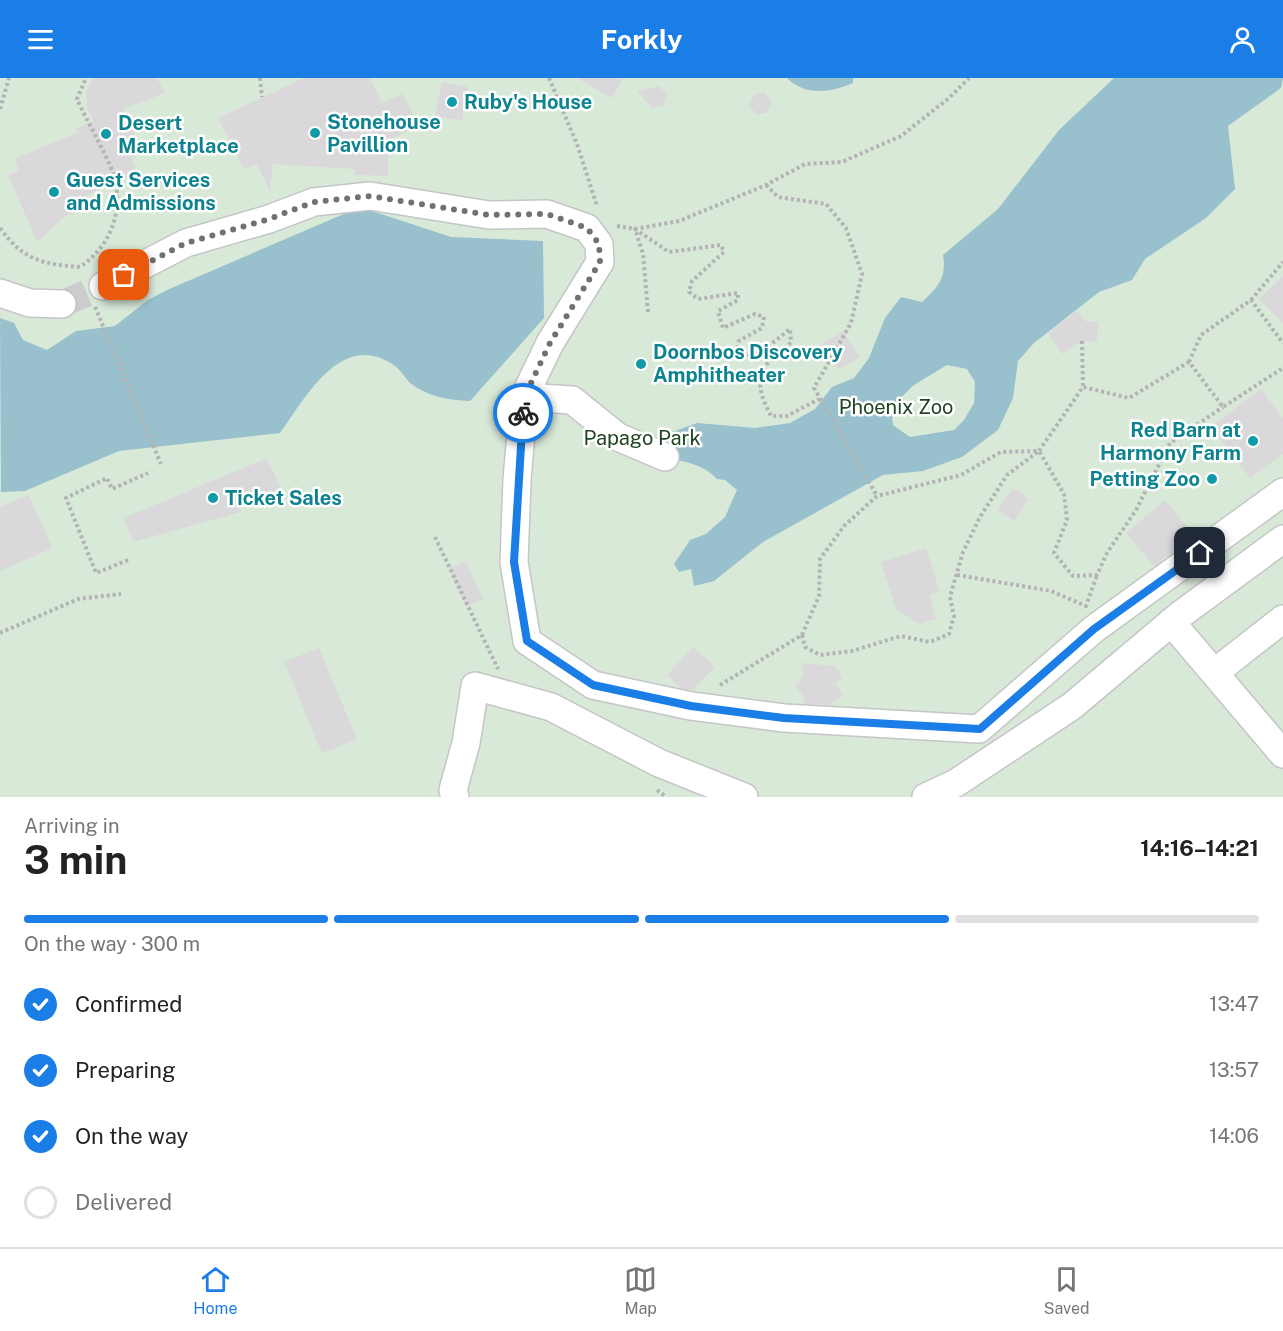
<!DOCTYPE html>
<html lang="en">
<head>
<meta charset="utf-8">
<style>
	body { margin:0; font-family:"Public Sans",sans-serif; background:#f2f2f2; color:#222; height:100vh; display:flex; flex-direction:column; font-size:22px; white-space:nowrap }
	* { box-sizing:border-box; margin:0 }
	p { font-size:20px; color:#767676 }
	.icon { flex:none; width:33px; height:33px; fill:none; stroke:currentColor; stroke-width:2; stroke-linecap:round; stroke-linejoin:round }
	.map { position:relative; height:719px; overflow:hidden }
	.side { display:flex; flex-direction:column; background:#fff; flex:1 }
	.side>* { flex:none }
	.pin { position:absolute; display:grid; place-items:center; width:51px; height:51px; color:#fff; margin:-26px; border-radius:12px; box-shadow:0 3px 9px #0006 }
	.courier { position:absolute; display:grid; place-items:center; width:60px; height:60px; margin:-30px; border:4px solid #1b7ee6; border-radius:50%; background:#fff; color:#222; box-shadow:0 2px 8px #0007 }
	.summary em { font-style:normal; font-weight:700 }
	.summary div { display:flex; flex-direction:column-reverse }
	.summary { display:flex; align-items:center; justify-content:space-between; height:102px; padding:0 24px }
	h1 { font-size:39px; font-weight:700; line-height:45px }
	.bar { display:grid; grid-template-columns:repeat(4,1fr); gap:9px 6px; align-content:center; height:72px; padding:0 24px }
	.bar i { height:8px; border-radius:4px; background:#e0e0e0 }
	.bar .on { background:#1b7ee6 }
	.bar p { grid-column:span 4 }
	ol { padding:0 24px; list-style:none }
	li { display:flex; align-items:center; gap:18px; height:66px }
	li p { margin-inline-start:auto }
	li .icon { padding:6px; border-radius:50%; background:#1b7ee6; color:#fff; stroke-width:4 }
	li:last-child { color:#767676 }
	li i { width:33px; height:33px; border:3px solid #e0e0e0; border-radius:50% }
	header { display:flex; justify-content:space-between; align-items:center; height:78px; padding:0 24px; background:#1b7ee6; color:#fff; font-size:27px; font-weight:700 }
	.tabs { display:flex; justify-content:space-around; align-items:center; height:84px; border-top:2px solid #e0e0e0; background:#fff; font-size:16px; color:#767676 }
	.tabs a { display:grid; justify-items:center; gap:3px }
	.tabs .on { color:#1b7ee6 }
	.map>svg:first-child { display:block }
</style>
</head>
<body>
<header><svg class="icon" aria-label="menu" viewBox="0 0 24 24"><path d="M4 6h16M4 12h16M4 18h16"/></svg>Forkly<svg class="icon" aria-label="person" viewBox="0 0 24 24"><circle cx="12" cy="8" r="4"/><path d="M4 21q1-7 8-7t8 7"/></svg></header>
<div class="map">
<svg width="1283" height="719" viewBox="0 0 1283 719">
	<rect width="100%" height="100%" fill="#f4f4f8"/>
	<path fill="#d9e9d8" d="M0 0H1283V719H0Z"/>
	<path fill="#99c0cd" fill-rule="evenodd" d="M787 0H853V5C831 14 806 19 787 0Z
		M1114 0H1283L1281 10 1228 48 1235 111 1206 140 1145 181 1132 202 1099 214 1034 265 1018 283 1013 320 998 352 962 379 923 393 883 397 763 464 714 503 694 508 691 491 679 494 674 486 690 462 706 456 725 439 737 412 725 402 717 401C705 388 689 384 671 381L669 355 697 345 755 350 790 345 815 331 832 309 854 300 869 280 885 240 901 219 922 224C938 209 947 200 943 177L998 131 1059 52ZM947 287 967 291 975 304 974 325 964 342 954 352 910 359 893 347 891 329 914 307Z
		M360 129 451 159 543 163 544 240 470 323C448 322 428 319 410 305 405 300 401 292 395 288 342 250 306 319 280 355L119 373 25 413 1 414 0 240 14 245 23 262 47 272 76 253 115 248 148 222 167 212Z"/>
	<path fill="#dbd8db" d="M94 0H157L165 15 123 31 142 74 132 80 137 95 83 119 87 129 63 140 37 164 8 97 19 92 14 81 77 55 75 51 93 43 87 28 86 13Z
		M304 0H370L382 25 402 16 419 47 387 63 388 98 355 97 354 91 273 86 270 114 257 86 244 91 218 40Z
		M577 0H623L612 20Z
		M442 4 468 9 462 43 435 38Z
		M659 8 667 16 664 27 652 30 637 13Z
		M764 14 772 23 768 34 757 37 749 28 752 18Z
		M1283 198V245L1259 221Z
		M1077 233 1085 243 1098 244 1097 264 1082 263 1062 276 1048 255Z
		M843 253 860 279 839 292 823 266Z
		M1261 311 1283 340V376L1250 400 1211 348Z
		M267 380 281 411 239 424 241 434 133 464 124 440Z
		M1013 410 1029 421 1014 443 997 432Z
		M29 417 52 470 0 493V429Z
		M1165 422 1195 458 1154 488 1126 455Z
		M926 470 940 514 929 517 936 541 919 546 896 531 881 484Z
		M466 483 483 521 466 529 449 490Z
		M693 569 715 589 693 612 681 610 667 597Z
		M319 570 357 661 322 675 284 584Z
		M801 585 835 588 843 600 835 605 843 617 830 627 803 625 804 619 795 608 804 597Z"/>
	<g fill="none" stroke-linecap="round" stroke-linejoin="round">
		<path stroke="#cccccf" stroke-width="27" stroke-dasharray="27 14" stroke-linecap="butt" d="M62 226 103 208"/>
		<g stroke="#c5c5c8" stroke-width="30">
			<path id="minor" d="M103 208 186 165 269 141 314 124 370 118 489 137 547 136 587 150 599 166 600 184 550 265 524 319 517 402 514 484 527 563 593 607 691 628 784 640 979 651 1094 551 1283 414
				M0 215 30 225 62 226
				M524 319 572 322 618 359 665 379
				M1171 544 1283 676
				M1214 595 1283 541
				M455 719 453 712 466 665 475 608 551 629 659 685 744 719
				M926 719 956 705 1072 628 1180 537 1283 461"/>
		</g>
		<path stroke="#b3b3b6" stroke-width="4" stroke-dasharray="3 3" stroke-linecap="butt" d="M260 0 262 19
			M549 0 577 66 597 128
			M0 31 9 0
			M766 107 778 119 826 126 846 150 862 196 851 245 814 310 877 418
			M617 148 635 151 679 143 766 107 805 86 842 84 901 58 949 20 969 0
			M0 150C23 182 42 186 80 189 109 168 121 141 116 105 114 89 85 40 77 21L86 0
			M1251 222 1283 184
			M95 229 161 386
			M648 234 643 176 635 151 669 174 721 167 724 174 692 203 689 214 698 221 738 215V222L718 233 723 250 755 236 764 239 762 250 739 263 737 275 756 278 790 251 791 264C784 273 773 279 766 287 754 303 763 323 771 338H787L819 321
			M1082 263 1083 309
			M1189 284 1201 257 1251 222 1283 265
			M435 459 498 591
			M128 482 96 495 66 420 107 400 112 411 148 395
			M957 497 1051 513 1086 528 1097 497
			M0 555 78 521 121 516
			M802 557 805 569 820 577 852 573 901 558 930 564 949 556 954 538 950 519 963 474 980 439 1007 397 1039 373 1064 416 1067 442 1054 475 1073 498 1097 497 1107 475 1136 432 1170 365 1223 329
			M720 607 802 557 819 518 820 481 844 448 877 418 961 397 1001 374 1039 373 1083 309 1129 320 1189 284 1223 329 1283 290
			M657 712 666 719"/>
		<use href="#minor" stroke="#fff" stroke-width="27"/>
	</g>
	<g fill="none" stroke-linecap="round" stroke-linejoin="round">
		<path stroke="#717173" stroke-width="6" stroke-dasharray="0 10.8" d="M124 197 186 165 269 141 314 124 370 118 489 137 547 136 587 150 599 166 600 184 550 265 524 320 523 335"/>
		<path stroke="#1b7ee6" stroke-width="8" d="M523 335 514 484 527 563 593 607 691 628 784 640 980 651 1094 551 1200 475"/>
	</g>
	<g fill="#0f9aa8" stroke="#fff" stroke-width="2">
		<circle cx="452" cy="24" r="6"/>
		<circle cx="315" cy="55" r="6"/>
		<circle cx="106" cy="56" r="6"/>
		<circle cx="54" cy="114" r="6"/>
		<circle cx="641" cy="286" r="6"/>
		<circle cx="1253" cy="363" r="6"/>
		<circle cx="1212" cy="401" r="6"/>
		<circle cx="213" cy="420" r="6"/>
	</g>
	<g text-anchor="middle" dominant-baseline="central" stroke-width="5" stroke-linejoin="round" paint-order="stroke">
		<g font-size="20" font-weight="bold" fill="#0d838f" stroke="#fff" text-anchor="start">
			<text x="464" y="24">Ruby's House</text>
			<text x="327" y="44">Stonehouse<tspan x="327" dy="23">Pavillion</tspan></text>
			<text x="118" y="45">Desert<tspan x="118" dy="23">Marketplace</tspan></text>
			<text x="66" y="102">Guest Services<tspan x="66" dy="23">and Admissions</tspan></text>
			<text x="653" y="274">Doornbos Discovery<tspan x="653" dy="23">Amphitheater</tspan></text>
			<text x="1241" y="352" text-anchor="end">Red Barn at<tspan x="1241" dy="23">Harmony Farm</tspan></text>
			<text x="1200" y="401" text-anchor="end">Petting Zoo</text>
			<text x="225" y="420">Ticket Sales</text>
		</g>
		<g font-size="20" fill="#1f4420" stroke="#fff">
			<text x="896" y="329">Phoenix Zoo</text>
			<text x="642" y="360">Papago Park</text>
		</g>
	</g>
</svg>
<div class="pin" style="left:124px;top:197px;background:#ea580c"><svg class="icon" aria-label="bag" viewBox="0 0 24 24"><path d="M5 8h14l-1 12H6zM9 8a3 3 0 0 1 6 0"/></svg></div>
<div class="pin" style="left:1200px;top:475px;background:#1f2937"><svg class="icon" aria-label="home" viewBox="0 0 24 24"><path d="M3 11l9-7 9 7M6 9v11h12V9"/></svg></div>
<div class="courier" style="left:523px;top:335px"><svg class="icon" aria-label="bike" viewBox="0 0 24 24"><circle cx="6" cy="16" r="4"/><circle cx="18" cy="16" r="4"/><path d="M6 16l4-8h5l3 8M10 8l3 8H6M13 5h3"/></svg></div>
</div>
<section class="side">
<div class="summary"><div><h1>3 min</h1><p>Arriving in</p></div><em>14:16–14:21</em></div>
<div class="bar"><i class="on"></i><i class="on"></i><i class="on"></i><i></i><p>On the way · 300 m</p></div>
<ol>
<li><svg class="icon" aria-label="check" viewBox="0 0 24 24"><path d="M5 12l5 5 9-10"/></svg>Confirmed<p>13:47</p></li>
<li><svg class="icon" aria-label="check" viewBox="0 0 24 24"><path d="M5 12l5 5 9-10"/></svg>Preparing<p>13:57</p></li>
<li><svg class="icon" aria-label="check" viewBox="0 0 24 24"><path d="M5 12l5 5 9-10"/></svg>On the way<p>14:06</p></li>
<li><i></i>Delivered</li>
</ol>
</section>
<nav class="tabs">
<a class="on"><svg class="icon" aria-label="home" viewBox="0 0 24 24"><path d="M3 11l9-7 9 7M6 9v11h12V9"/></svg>Home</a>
<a><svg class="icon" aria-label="map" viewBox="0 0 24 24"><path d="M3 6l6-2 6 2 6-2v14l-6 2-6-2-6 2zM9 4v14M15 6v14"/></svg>Map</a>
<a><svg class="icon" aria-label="saved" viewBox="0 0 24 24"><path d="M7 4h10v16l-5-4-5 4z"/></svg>Saved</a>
</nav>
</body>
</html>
